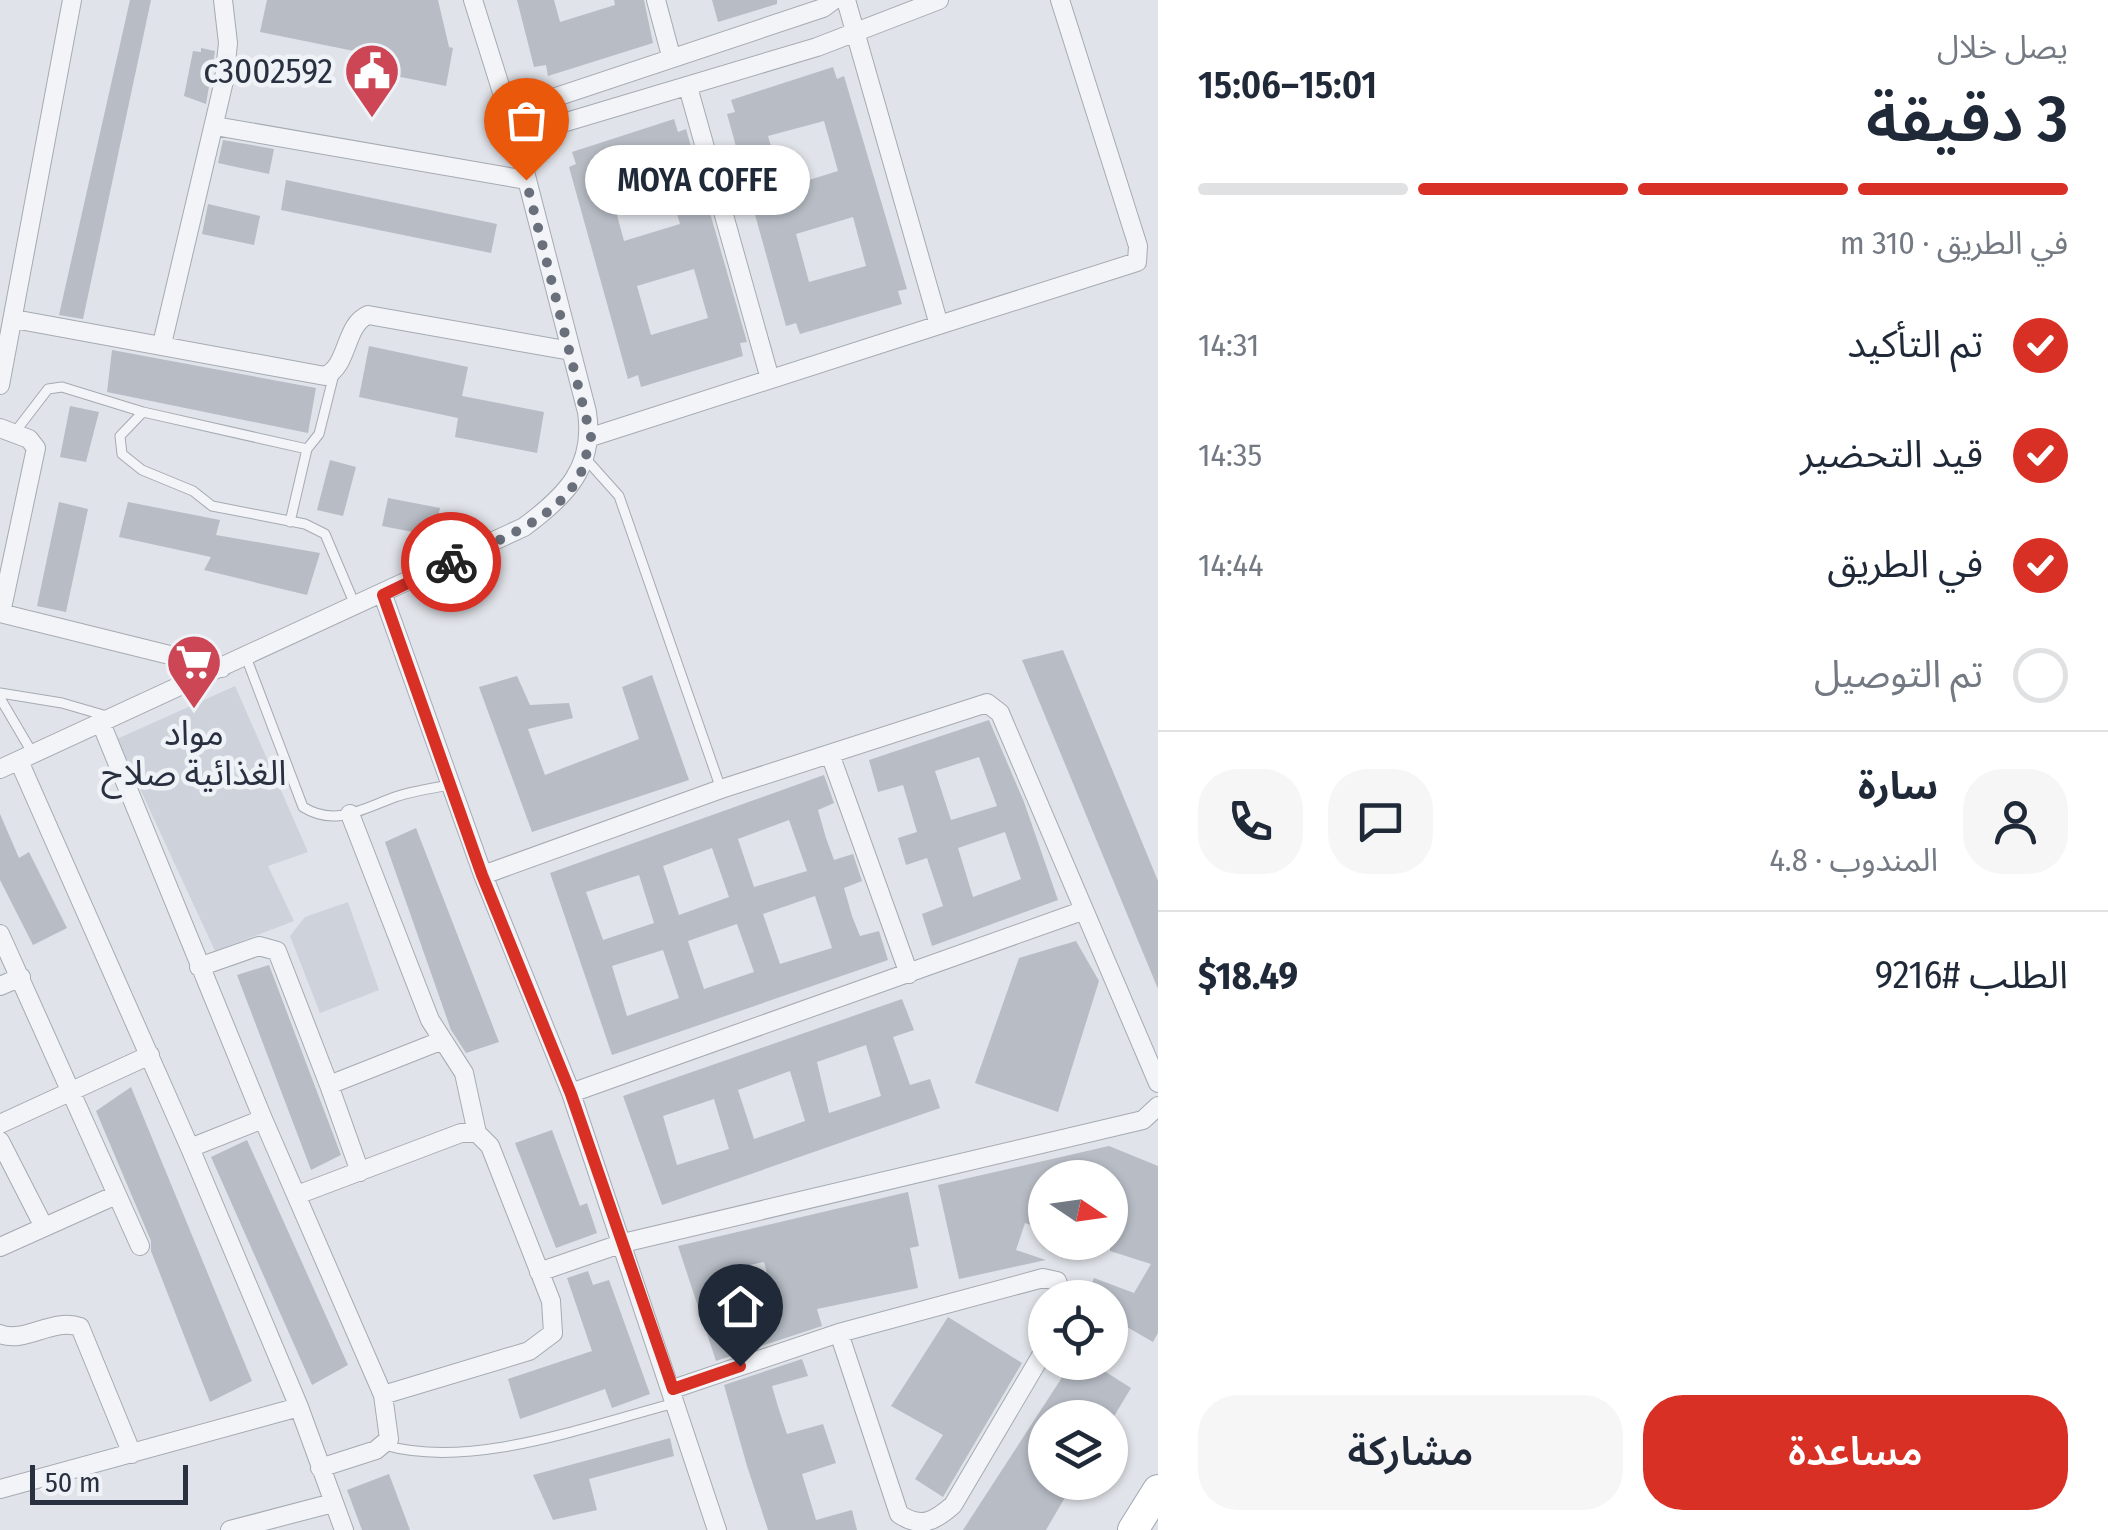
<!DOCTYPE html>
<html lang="ar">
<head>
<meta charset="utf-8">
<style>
	body { margin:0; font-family:"Fira Sans Condensed","Noto Sans Arabic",sans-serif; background:#f6f6f7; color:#1f2937; direction:rtl; height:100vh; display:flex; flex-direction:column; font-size:38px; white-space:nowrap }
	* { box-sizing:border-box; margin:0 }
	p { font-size:32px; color:#747a83 }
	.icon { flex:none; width:55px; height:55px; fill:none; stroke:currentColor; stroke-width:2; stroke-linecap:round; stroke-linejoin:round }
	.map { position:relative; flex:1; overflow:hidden; direction:ltr }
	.details { display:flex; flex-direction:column; background:#fff; width:950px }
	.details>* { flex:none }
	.needle { width:65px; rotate:103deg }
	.buttons { position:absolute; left:1028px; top:1160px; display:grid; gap:20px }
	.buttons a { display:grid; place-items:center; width:100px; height:100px; border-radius:50%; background:#fff; box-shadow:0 2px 8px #0004; font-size:50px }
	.scale { position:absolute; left:30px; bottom:25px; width:158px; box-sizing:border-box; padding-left:10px; border:5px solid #293040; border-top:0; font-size:28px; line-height:35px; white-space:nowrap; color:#293040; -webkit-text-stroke:8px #eff2f6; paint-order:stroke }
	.pin { position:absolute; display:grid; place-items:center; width:85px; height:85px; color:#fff; margin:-102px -42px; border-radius:50% 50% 50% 0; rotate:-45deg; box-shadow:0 0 10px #0007 }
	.pin .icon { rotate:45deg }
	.courier { position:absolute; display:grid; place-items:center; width:100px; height:100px; margin:-50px; border:8px solid #d93025; border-radius:50%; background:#fff; color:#222; box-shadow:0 2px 12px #0007 }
	.bubble { position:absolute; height:70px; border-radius:35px; background:#fff; box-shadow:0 2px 8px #0004; font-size:32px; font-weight:600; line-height:70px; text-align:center; direction:rtl }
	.headline em { font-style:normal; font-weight:600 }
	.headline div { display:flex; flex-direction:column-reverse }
	.headline { display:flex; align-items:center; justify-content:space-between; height:170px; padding:0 40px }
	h1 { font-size:65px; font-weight:600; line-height:75px }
	.bar { display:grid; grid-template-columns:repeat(4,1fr); gap:15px 10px; align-content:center; height:120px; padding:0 40px }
	.bar i { height:12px; border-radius:8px; background:#e0e1e3 }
	.bar .active { background:#d93025 }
	.bar p { grid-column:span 4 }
	.line { display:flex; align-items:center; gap:25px; padding:0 40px; border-top:2px solid #e0e1e3 }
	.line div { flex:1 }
	.round { display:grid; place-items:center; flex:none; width:105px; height:105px; border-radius:40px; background:#f6f6f7 }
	ol { padding:0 40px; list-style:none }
	li { display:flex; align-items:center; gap:30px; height:110px }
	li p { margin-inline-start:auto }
	li .icon { padding:10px; border-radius:50%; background:#d93025; color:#fff; stroke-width:4 }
	li:last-child { color:#747a83 }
	li i { width:55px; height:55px; border:5px solid #e0e1e3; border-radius:50% }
	.primary-button { display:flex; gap:20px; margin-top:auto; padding:20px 40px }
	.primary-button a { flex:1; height:115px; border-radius:40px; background:#d93025; color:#fff; font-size:40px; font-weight:600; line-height:115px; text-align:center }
	.primary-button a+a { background:#f6f6f7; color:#1f2937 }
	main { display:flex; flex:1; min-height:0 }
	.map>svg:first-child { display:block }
</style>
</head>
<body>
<main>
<section class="details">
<div class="headline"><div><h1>3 دقيقة</h1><p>يصل خلال</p></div><em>15:01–15:06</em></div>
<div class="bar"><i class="active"></i><i class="active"></i><i class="active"></i><i></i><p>في الطريق · 310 m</p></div>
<ol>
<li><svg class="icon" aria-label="check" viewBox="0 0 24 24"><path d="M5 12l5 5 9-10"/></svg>تم التأكيد<p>14:31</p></li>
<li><svg class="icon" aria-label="check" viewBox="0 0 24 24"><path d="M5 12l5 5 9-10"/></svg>قيد التحضير<p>14:35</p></li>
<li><svg class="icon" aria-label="check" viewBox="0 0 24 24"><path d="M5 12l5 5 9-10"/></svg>في الطريق<p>14:44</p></li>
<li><i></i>تم التوصيل</li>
</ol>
<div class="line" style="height:180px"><a class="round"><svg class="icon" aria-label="person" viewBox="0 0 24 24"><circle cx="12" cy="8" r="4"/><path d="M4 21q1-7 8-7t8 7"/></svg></a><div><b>سارة</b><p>المندوب · 4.8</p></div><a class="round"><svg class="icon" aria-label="chat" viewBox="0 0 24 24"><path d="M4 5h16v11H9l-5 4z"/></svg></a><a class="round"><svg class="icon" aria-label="phone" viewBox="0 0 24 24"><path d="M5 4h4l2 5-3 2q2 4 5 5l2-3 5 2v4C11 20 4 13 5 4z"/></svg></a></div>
<div class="line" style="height:130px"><div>الطلب #9216</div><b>$18.49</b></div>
<div class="primary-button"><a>مساعدة</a><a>مشاركة</a></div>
</section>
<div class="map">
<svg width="1158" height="1530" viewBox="0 0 1158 1530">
	<rect width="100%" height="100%" fill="#e0e3e9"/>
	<path fill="#ced2db" d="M235 686 308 852 268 866 294 921 215 951 117 739Z
		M348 902 379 990 320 1013 290 936 305 917Z"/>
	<path fill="#b7bcc5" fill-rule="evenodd" d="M130 0H151L83 319 59 315Z
		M267 0H438L449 47 453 48 446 86 355 68 359 52 260 32Z
		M517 0H554L560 22 615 5 614 0H644L653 43 548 76 546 65 534 67Z
		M712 0H777V4L718 22Z
		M201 48 215 51 206 104 184 96 193 51 201 52Z
		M833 67 837 79 844 76 907 289 898 291 902 304 800 334 796 323 786 326 727 114 735 112 731 100ZM824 121 838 171 783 188 768 136ZM853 217 866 266 809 282 796 234Z
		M674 119 678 132 686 129 747 342 740 343 743 356 641 387 638 375 628 379 569 167 576 164 572 152ZM665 174 680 224 624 241 610 189ZM694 269 708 318 651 335 637 286Z
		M223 140 274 149 269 174 218 163Z
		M286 180 497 224 491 253 281 210Z
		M208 204 260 216 254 245 202 234Z
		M369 346 468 367 462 396 544 412 537 453 455 437 458 418 359 397Z
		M112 350 316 388 308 433 107 392Z
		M70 406 99 412 86 462 60 457Z
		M330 460 356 467 343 516 317 510Z
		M388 498 440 508 434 536 382 526Z
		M59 502 88 509 66 612 37 606Z
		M128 502 220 520 216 535 320 553 307 595 204 570 211 557 119 537Z
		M1063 650 1158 881V989L1022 660Z
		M652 675 689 780 532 832 479 687 517 676 530 705 569 703 573 718 528 729 545 775 639 739 622 687Z
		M989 720 1024 802 1058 900 932 946 922 914 943 906 927 858 906 865 898 838 917 832 903 785 878 792 869 760ZM979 757 997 806 951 820 935 771ZM1005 832 1021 879 973 897 958 848Z
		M824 775 834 803 818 810 826 838 834 860 853 854 862 881 844 888 852 916 860 936 879 931 888 960 612 1055 550 873ZM789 820 807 871 754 887 738 839ZM712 848 729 897 679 915 663 866ZM639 875 654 923 603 940 586 892ZM815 896 832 948 780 964 763 914ZM737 924 754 972 704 989 688 941ZM663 950 679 998 627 1016 612 966Z
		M0 814 19 858 29 852 67 928 33 945 0 880Z
		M416 828 499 1042 466 1053 451 1030 385 842Z
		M1076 941 1099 981 1058 1112 975 1083 1019 958Z
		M269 965 341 1155 311 1170 237 975Z
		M902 999 914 1030 893 1037 910 1085 930 1079 940 1108 662 1205 623 1096ZM866 1045 881 1096 829 1113 817 1062ZM790 1071 805 1121 754 1139 738 1090ZM714 1099 729 1149 677 1165 663 1116Z
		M131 1087 252 1381 210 1402 151 1251V1241L96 1111Z
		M552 1130 580 1206 587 1203 597 1233 556 1248 515 1143Z
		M247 1140 348 1365 312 1385 211 1157Z
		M1109 1146 1158 1166V1333L1153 1342 1127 1327 1110 1354V1298H1086L1094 1278 1134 1293 1151 1264 1110 1251V1178H1045V1230L1025 1223 1016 1250 1046 1260 959 1279 938 1185Z
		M908 1192 919 1246 910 1248 918 1288 817 1309 822 1326 716 1361 678 1246ZM764 1262 775 1304 734 1320 718 1272Z
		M588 1271 593 1285 609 1280 650 1394 612 1408 605 1389 520 1419 508 1379 592 1351 567 1278Z
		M948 1317 1022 1363 943 1497 915 1479 943 1435 891 1406Z
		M802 1359 808 1376 772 1386 779 1410 787 1434 823 1424 836 1463 802 1474 816 1520 852 1510 857 1530H768L747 1466 724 1385Z
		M1072 1362H1105L1101 1369 1131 1388 1113 1418H1045V1482H1074L1046 1530H963Z
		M670 1438 674 1456 589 1479 597 1510 553 1520 533 1475Z
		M389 1474 410 1530H362L347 1490Z"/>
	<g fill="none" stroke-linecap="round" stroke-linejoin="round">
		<g stroke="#a5aab3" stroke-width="11">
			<path id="lane" d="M143 412 307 449 290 522
				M15 432 48 389 62 387 143 412 120 436 122 454 142 470 193 491 212 506 305 524 325 534 355 605
				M307 449 319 434 334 374
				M585 458 619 496 721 789
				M246 657 303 807C335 827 362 809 395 797 413 791 432 788 450 785
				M0 693 62 703 110 717
				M0 698 33 754
				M384 1445C472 1470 587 1426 675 1403"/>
		</g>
		<g stroke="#a5aab3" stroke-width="20">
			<path id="street" d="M656 0 671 56
				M688 87 770 379
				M508 113 823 8 834 0
				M215 126 526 180
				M516 137 817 47 939 0
				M14 319 325 376C349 366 344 325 368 315L571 351
				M939 325 1137 262 1138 246 1060 0
				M162 344 224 81 228 43 223 0
				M0 385 72 0
				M0 428 29 439 36 448 1 613
				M591 437 939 325 846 0
				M383 595 483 875 571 1093 717 1530
				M0 613 222 668
				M101 723 263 1119 383 1395 389 1439 376 1450 320 1468
				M830 754 909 974
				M19 761 190 1148 299 1407 344 1530
				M0 769 524 527C566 496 595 467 587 412L516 137 473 0
				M350 814 430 1020 464 1073 477 1133
				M483 875 721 789 987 703 1000 713 1158 1083
				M0 934 140 1246
				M199 967 259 946 277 951 329 1085
				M0 986 21 977
				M571 1093 1082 911
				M0 1124 150 1055
				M0 1141 44 1227
				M190 1148 263 1119
				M360 1172 329 1085 443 1040
				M297 1195 461 1133H477L490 1146 551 1301 553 1333 529 1351 383 1395
				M0 1247 116 1195
				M539 1272 623 1243 1143 1120 1158 1106
				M839 1333 899 1514C921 1529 935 1521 953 1505L1045 1349
				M0 1334C25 1344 53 1317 80 1327L132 1454
				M673 1389 839 1333 1043 1278 1057 1281 1064 1298
				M0 1489 299 1407
				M230 1530 333 1503"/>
		</g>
		<g stroke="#9fa7b4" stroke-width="32">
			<path id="primary" d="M1133 1530 1158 1490"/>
		</g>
		<use href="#lane" stroke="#f2f4f7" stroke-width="9"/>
		<use href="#street" stroke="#f2f4f7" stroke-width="18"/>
		<use href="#primary" stroke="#fff" stroke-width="30"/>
	</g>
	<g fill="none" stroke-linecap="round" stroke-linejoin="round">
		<path stroke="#696f7b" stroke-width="10" stroke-dasharray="0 18" d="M451 562C495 541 556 521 580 475 585 464 587 449 591 437L526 180"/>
		<path stroke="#d93025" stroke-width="12" d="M451 562 383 595 482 875 571 1094 673 1389 740 1366"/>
	</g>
	<defs>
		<g id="civic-pin" transform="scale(2.875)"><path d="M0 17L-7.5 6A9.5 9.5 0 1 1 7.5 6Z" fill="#cd4656" stroke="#eff2f6"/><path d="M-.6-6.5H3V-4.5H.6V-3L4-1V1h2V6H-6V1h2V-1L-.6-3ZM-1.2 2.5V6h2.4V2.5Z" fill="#fff"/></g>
		<g id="supermarket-pin" transform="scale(2.875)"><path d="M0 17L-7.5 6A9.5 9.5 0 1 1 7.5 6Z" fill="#cd4656" stroke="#eff2f6"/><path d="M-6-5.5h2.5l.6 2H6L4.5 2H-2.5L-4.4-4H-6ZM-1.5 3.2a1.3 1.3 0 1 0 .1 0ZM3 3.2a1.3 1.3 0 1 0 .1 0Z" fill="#fff"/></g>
	</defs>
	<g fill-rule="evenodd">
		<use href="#civic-pin" x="372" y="71"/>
		<use href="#supermarket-pin" x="194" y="662"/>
	</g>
	<g text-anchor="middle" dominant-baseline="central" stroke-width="9" stroke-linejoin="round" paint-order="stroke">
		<g font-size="35" fill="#293040" stroke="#eff2f6" text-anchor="end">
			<text x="333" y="71">c3002592</text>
			<text x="194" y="733" text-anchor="middle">مواد<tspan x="194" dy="40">الغذائية صلاح</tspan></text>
		</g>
	</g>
</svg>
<div class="buttons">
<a><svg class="needle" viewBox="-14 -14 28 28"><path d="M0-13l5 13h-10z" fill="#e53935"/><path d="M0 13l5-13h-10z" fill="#747a83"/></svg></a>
<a><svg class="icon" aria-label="locate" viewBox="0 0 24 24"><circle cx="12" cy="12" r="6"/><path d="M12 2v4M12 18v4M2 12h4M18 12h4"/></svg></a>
<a><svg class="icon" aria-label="layers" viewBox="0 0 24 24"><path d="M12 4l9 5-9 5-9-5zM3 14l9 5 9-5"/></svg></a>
</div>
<div class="scale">50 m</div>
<div class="pin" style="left:526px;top:180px;background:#ea580c"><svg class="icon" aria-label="bag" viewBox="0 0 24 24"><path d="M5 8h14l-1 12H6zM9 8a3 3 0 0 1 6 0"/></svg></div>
<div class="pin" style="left:740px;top:1366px;background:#1f2937"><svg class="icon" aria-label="home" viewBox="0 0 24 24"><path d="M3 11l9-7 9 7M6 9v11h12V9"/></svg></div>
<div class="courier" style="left:451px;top:562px"><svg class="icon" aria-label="bike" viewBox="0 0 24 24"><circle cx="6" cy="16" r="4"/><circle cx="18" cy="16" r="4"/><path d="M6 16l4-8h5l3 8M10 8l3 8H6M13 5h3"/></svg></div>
<div class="bubble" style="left:585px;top:145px;width:225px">MOYA COFFE</div>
</div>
</main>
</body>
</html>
